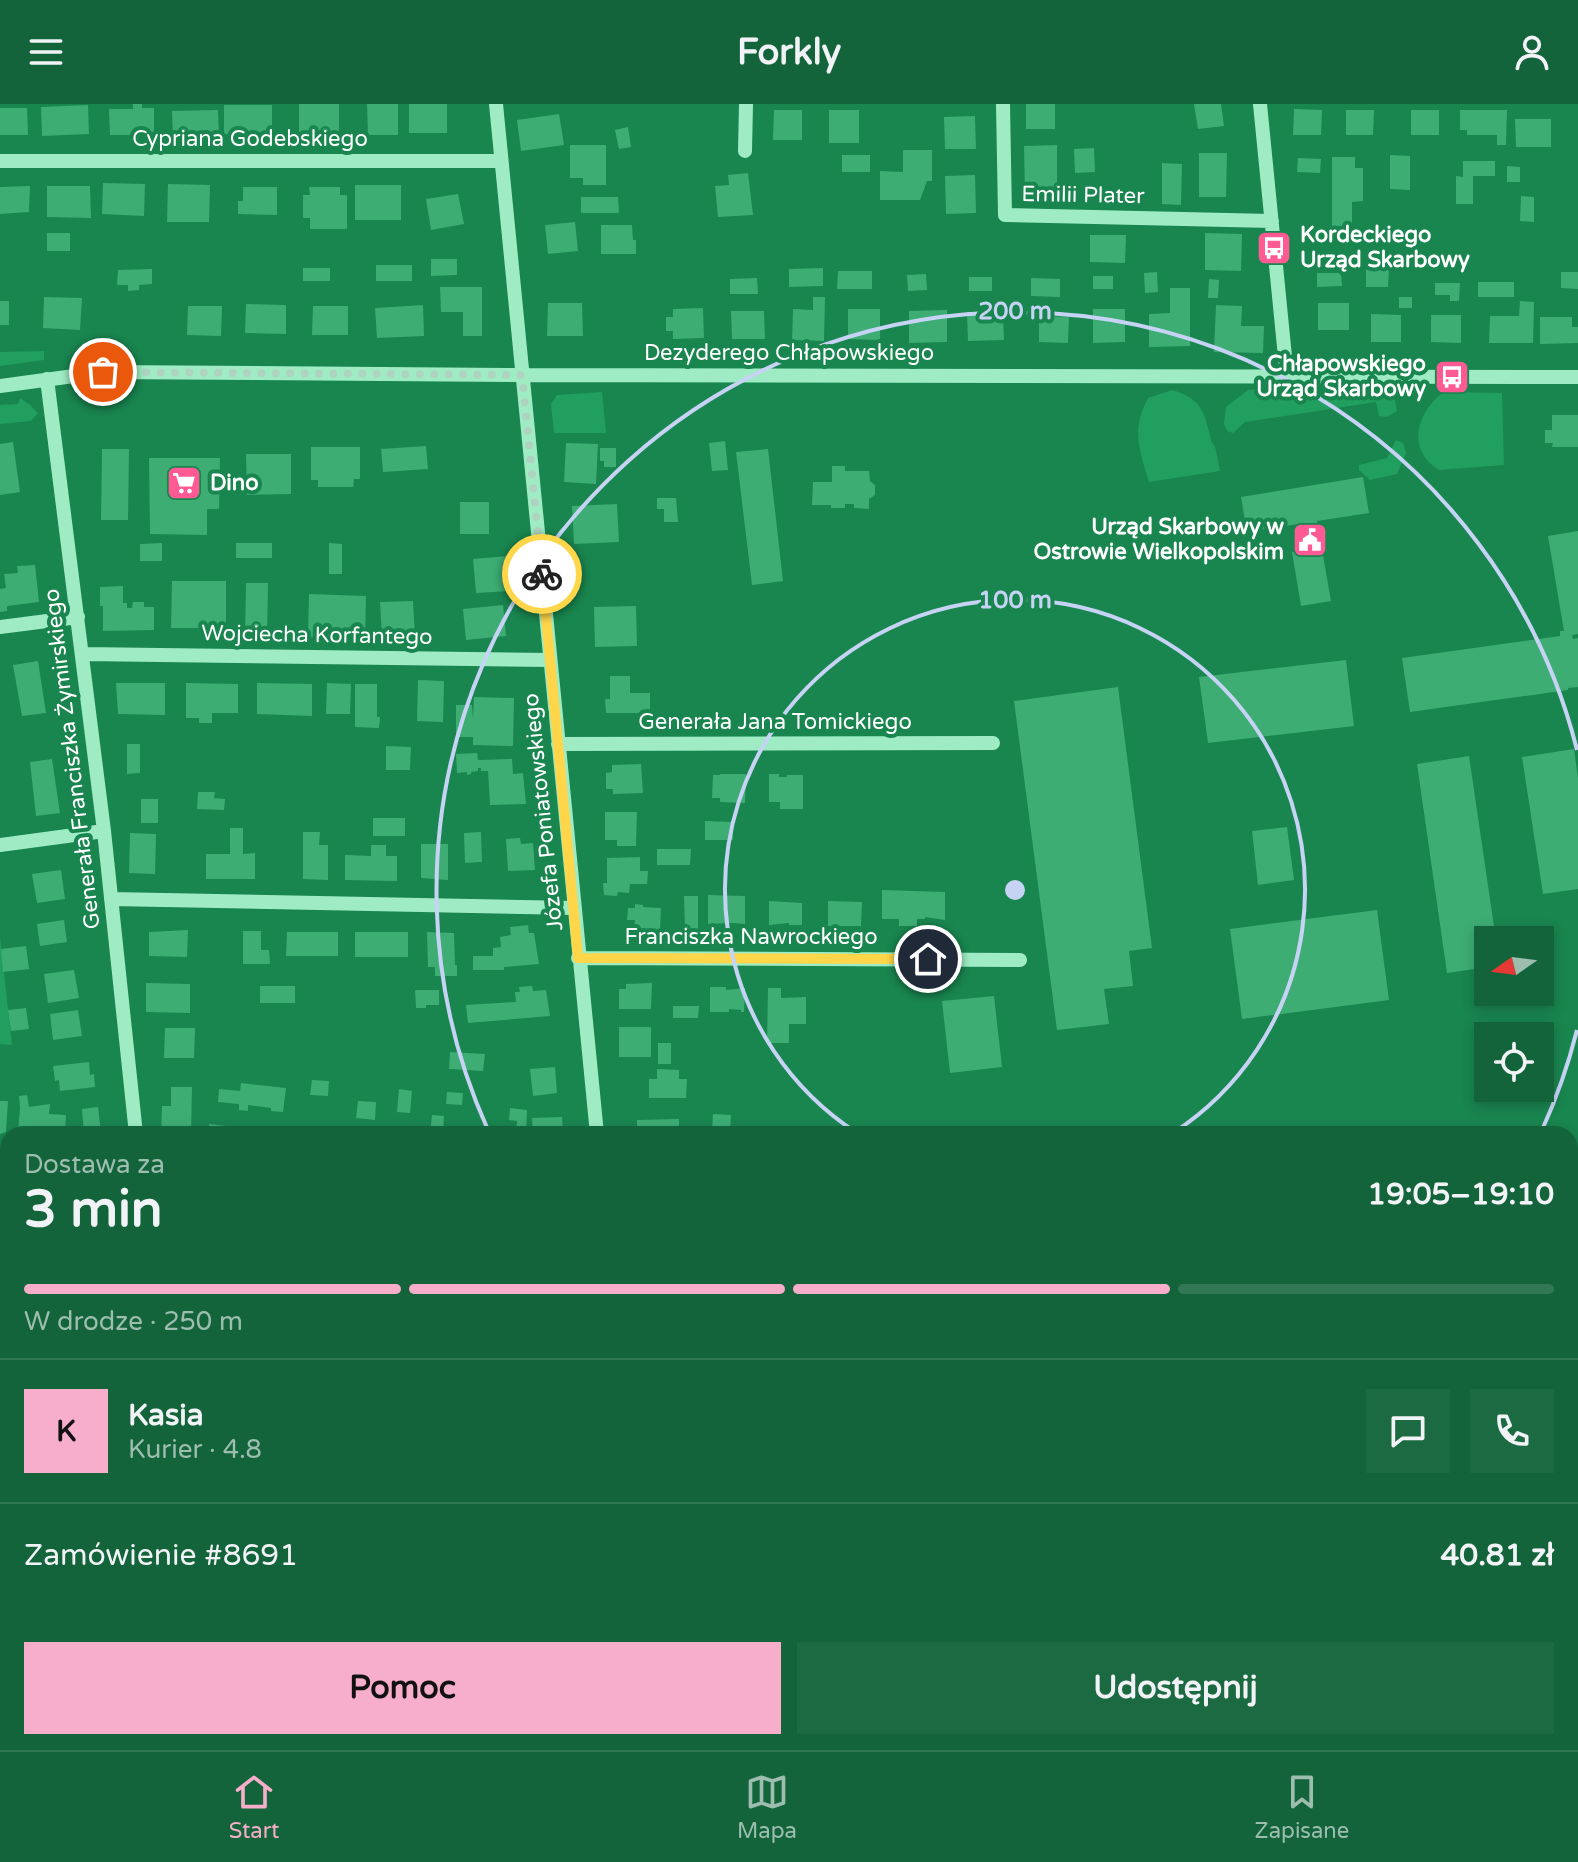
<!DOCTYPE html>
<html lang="pl">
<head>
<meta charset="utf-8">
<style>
	body { margin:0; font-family:"Varela Round",sans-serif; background:#1c6a42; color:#f1f3f6; height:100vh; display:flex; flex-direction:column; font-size:30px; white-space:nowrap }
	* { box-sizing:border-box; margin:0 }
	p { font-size:26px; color:#9dbdaf }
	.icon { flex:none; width:44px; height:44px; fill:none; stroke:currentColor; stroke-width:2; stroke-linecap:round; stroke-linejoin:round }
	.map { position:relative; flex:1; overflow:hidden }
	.drawer { position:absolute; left:0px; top:1022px; width:1578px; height:624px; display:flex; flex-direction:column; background:#13643b; border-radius:24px 24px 0 0; box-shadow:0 4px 12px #0003 }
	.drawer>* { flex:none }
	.needle { width:52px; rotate:256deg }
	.tools { position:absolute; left:1474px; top:822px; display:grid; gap:16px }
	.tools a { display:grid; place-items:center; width:80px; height:80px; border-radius:0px; background:#13643b; box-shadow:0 4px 12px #0003; font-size:40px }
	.pin { position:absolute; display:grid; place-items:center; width:68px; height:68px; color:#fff; margin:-34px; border:4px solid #fff; border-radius:50%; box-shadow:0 2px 8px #0007 }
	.courier { position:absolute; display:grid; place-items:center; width:80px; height:80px; margin:-40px; border:6px solid #ffd54a; border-radius:50%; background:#fff; color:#222; box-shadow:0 2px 10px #0007 }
	.head em { font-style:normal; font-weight:700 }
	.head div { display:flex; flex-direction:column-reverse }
	.head { display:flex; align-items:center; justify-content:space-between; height:136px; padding:0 24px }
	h1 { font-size:52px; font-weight:700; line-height:60px }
	.bar { display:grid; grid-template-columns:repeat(4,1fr); gap:12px 8px; align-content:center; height:96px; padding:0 24px }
	.bar i { height:10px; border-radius:6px; background:#327855 }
	.bar .current { background:#f7aeca }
	.bar p { grid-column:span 4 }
	.line { display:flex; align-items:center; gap:20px; padding:0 24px; border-top:2px solid #327855 }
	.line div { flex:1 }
	.round { display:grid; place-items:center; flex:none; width:84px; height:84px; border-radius:0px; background:#1c6a42 }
	.cta { display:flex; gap:16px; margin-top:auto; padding:16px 24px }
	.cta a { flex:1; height:92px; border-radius:0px; background:#f7aeca; color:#111; font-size:32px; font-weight:700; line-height:92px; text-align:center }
	.cta a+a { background:#1c6a42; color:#f1f3f6 }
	header { display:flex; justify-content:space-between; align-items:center; height:104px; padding:0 24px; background:#13643b; font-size:36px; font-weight:700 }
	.tabs { display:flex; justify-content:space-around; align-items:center; height:112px; border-top:2px solid #327855; background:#13643b; font-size:22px; color:#9dbdaf }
	.tabs a { display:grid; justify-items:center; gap:4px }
	.tabs .current { color:#f7aeca }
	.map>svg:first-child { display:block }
</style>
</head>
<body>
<header><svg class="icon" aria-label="menu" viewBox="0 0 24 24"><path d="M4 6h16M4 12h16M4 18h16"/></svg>Forkly<svg class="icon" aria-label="person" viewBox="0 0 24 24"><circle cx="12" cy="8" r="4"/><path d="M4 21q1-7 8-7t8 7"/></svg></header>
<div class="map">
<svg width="1578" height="1646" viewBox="0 0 1578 1646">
	<rect width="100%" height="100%" fill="#19854f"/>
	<path fill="#219f5e" d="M44 247V256L0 262V248Z
		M1272 283 1273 289H1388L1394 291 1397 307 1387 313 1379 312 1376 298 1245 318 1233 329 1227 327 1224 320 1226 303 1248 286Z
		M1172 286C1204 295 1204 310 1212 339L1215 342 1220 367 1149 378C1139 345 1131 326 1148 294Z
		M602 288 606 329H554L551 300 557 291Z
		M1443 288 1502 289 1504 361 1439 366C1405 345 1417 309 1443 288Z
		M20 294 30 301 38 309 31 317 0 320V301L18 300Z
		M1396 336 1403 339 1406 349 1397 370 1370 376 1359 366V361L1387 354Z
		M0 833 12 941 0 940Z"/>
	<path fill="#3dad74" d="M133 0H142V4H154V31H110L109 5H133Z
		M299 0H339V30H299Z
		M367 0H398V31H368Z
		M409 0H447V29H409Z
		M1026 0H1055V25H1026Z
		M1194 0H1221L1224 22 1198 25Z
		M88 1 89 30 42 32 41 3Z
		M224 1H272V30H224Z
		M0 4H27L28 31H0Z
		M1294 5 1322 6 1321 31H1293Z
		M218 6 219 32 173 33 172 7Z
		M774 6H802V36H773Z
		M829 6H859V39H829Z
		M1346 6H1374L1373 31H1346Z
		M1411 6H1439V31H1411Z
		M1460 6H1507L1506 41H1497V31H1467V26H1460Z
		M559 10 564 41 521 47 517 16Z
		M975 12 976 45H945L944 13Z
		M1515 15H1551V43H1516Z
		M628 23 631 43 619 45 615 26Z
		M570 41H606V81H583V74H570Z
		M1057 41V91L1025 92 1024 42Z
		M1094 44 1095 68 1075 69 1074 45Z
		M903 46H932V77H927L920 96H880V67L903 68Z
		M1199 49H1227L1226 93H1199Z
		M842 51H870V68H842Z
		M1390 51 1410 52V86L1390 85Z
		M1332 53H1355V64H1363V97L1352 98V122H1332Z
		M1298 54 1321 55 1320 69 1297 68Z
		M1463 57H1495V72H1473V100H1456V72L1463 73Z
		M1162 59 1182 60 1181 101 1162 100Z
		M1507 62 1520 63V78H1507Z
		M748 69 753 111 718 113 715 82 729 81 728 71Z
		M975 71 976 109 946 110 945 72Z
		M103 79 145 80 144 112 102 110Z
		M168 80 210 81 209 118H167Z
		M355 81H401V116H355Z
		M30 82 29 108 0 110V83Z
		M47 82H90L91 114 47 113Z
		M243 83H277V111L238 110V97H243Z
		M309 83H340V91H347V125H310V114H303V91H310Z
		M458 90 464 120 431 126 426 95Z
		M1521 92 1534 93V118L1520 117Z
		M581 93H618L619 109H581Z
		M575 118 578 147 548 150 545 121Z
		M601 121H632L633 136H636V150H601Z
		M47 129H70V147H47Z
		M1205 129 1242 130 1241 167 1205 166Z
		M1090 131H1126L1125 159 1090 158Z
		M431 155H457V171L431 172Z
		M376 161H412V177H376Z
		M303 164H330V177H303Z
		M823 164V182L789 183V165Z
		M152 165V180L139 181V186L128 187V181H117L118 166Z
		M1366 165 1389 166 1388 183H1366Z
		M838 167H872V185H837Z
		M1157 168 1158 188 1145 189 1144 169Z
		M1561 168H1578V185L1561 184Z
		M1317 169H1341L1342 182 1317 183Z
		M926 170 927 186 908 187 907 171Z
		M1093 172H1113V185H1093Z
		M969 173H992V187H969Z
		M757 174 758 190H730V175Z
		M1031 174 1060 175V193L1031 192Z
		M1209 175 1219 176 1218 194H1208Z
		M1478 178H1514V193H1478Z
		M1435 179H1460L1459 197H1450V191H1435Z
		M440 183H482V232H463V208H441Z
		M1170 184H1190V242L1149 243V210L1170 209Z
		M44 193 82 194 80 226 43 224Z
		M813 193H825L824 237 792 236 793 205 813 206Z
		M1399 193H1412V204H1399Z
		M0 197H9V221H0Z
		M1520 197 1534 198 1533 239H1489L1490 212H1519Z
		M548 199H582L583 232H547Z
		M1318 199H1349V226H1318Z
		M246 200 286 201V230L245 229Z
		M423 201 424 232 377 234 375 204Z
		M1216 201 1242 202 1241 222H1264L1263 249 1214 248Z
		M188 202H222L221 232 187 231Z
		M313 202H348V231H312Z
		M703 204 704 234 673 235V227H666V213H673V205Z
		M848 205H880V236L848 235Z
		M1093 205H1125V238L1093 239Z
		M947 206V238L909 239V207Z
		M731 207H764L765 235H732Z
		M1003 209 1004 236 968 237 967 210Z
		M1371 210 1401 211V238H1371Z
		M1431 211H1461V239L1431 238Z
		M1039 212 1069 213 1068 239 1039 238Z
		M1540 213H1572V223H1578V239L1540 240Z
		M1552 311H1578V343H1552L1553 339H1545V326H1552Z
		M725 337 728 366 712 367 709 339Z
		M13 338 20 388 0 391V340Z
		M566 339 598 340 596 380 564 378Z
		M426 342 428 365 383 368 381 345Z
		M311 343H360V375H354L353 383H318V376H311Z
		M600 344H616V363H604V357H600Z
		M102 345H129L128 416H101Z
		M768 345 783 477 752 481 736 348Z
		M246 350H291V390L247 391Z
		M149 354H220L219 405H207V431L150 430Z
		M832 362H845V367H869L870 377 875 381V391L869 395V405L854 404V400H845V404H831V401H812L813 378H832Z
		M1363 373 1369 409 1317 417 1331 497 1301 502 1292 448 1302 446 1298 420 1247 428 1241 393Z
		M657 394H676L678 418H664V405H657Z
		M460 398H489V430H460Z
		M617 400 619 438 574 440 572 402Z
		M1578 427V530L1572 531 1573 535 1578 534V583L1568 584V586L1410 608 1402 554 1560 532V527H1564L1548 432Z
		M162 439V457H140V440Z
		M236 439H272V454H236Z
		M329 439 342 440V470H329Z
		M508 452 510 487 476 489 473 455Z
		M35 461 39 498 7 502V507L0 508V485L6 484 4 470 18 469 17 462Z
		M172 477H226V524H171Z
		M246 479H268L267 534 245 533Z
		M123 482V499H127V504H132L133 498H144V503H154V526L103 527V502H100V483Z
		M309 490 366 492 365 535 308 533Z
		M413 497 415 532 382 533 380 498Z
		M503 501 506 532 466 536 463 505Z
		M636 502 637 542 595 543 594 503Z
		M1346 556 1354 622 1208 639 1199 573Z
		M38 557 46 609 22 612 13 561Z
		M610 572H630V589H650V609H606L605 595H610Z
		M418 576 444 577 443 618 417 617Z
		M116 579H165V611L118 610Z
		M186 579 238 580V609H212V619H199V614H186Z
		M257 579 312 580V612L257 610Z
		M327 579 351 580 350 610H326Z
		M355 580H377V613H380L379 624 355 623Z
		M1118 583 1152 844 1129 847 1133 882 1104 885 1109 920 1057 926 1014 597Z
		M474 593 514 594 513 642 473 641V633H456V601H472L473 615Z
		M127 640H140V669L127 670Z
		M386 642 411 643 410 666H386Z
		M1574 645 1578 674V785L1543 790 1522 653Z
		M477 649 478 656 512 655 513 670 523 669 526 700 490 701 488 667H481V664H478V667L471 668V670L467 671V668L457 669 456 650Z
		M1469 652 1496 836H1488V863L1447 869 1417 660Z
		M52 655 60 709 36 712 30 658Z
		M641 660 643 689 613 690V685H606V669L612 668V661Z
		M720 670H746L745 699 720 698V694H712L713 671H720Z
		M769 670H779V673H787V671H803V705H780V698H769Z
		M198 688H215L214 694 225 695 224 706 197 705Z
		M141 695H158V719H141Z
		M605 708H637L636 742H617V736H605Z
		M373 714H405V732H373Z
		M705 717 733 718V736H705Z
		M1287 723 1294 776 1258 781 1252 727Z
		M230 724H243V750L255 749V775H206V750H230Z
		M303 728H320L319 741H328V776L303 775Z
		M481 728 482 758 465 759 464 729Z
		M130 729 156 730 155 770 129 769Z
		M520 734 521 740 533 739 535 766 508 767 506 735Z
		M421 740H448V776L421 774Z
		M371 741H386V752H397V777L345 776V751L371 752Z
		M657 745H691L690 761H657Z
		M640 753V767H648L647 780H630L629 789 618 788 617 792 604 791 603 779H607V754Z
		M61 766 65 795 37 799 32 770Z
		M882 786 945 788V816L925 813V815H917V822H899V815H882Z
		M708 791 745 792V820L733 819 708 820Z
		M684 792H698V827L685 826Z
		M769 797 802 799V821H789V819L769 821Z
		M828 797 862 798 861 822H828Z
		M635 800 643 801V803L661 804 660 827 634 826 635 816H627L628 804H635Z
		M1377 806 1389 896 1242 915 1230 825Z
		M64 816 67 838 40 842 37 820Z
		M528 821 529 829H534L539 860 504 863V866H473V852H493V844L501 843 500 833 511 831 510 823Z
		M188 826 187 853 149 852V828Z
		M243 827H261V846H269L270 860H243Z
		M287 828H338V852H286Z
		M355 828H408V853H355Z
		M427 828 454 829 455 861H457V872H435V863H428Z
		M26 842 29 865 3 868 1 845Z
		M74 866 79 894 48 899 44 870Z
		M146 879 190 880V909L146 908Z
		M652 879 651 905H619V885H626V880Z
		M260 882H295V899H260Z
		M532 882 533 887 546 886 550 912 468 919 466 901 516 898 515 888H520L519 883Z
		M710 883H726V886L745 884 744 908H741V906L729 905V908H710Z
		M768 884H781V894L806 893V920H789V939H767Z
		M415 886H439V901H426V904H416Z
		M994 892 1002 963 950 969 942 897Z
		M673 902H699L698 914H673Z
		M26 904 29 925 11 927 8 906Z
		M78 906 82 932 53 936 50 910Z
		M619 923H651V953H619Z
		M165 924H195L194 954H164Z
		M658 939H671V960H658Z
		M450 948 485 950 483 967 449 965Z
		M89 958 90 971 94 970 95 983 60 987 59 976 55 977 53 962Z
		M555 963 557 989 533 992 530 965Z
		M657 965 679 966V975H687L686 994H649V975H657Z
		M312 976 329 977 328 992 310 991Z
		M241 979 286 984 283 1008 271 1007V1004L248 1001V1007L239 1006V1000L218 998 219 985 240 987Z
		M171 983H192L191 1030 161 1029 162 1002H171Z
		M399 985 412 987 410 1009 397 1008Z
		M447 988 463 989 462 1001 446 1000Z
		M27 991 29 1003 50 1000 49 1010 66 1011 65 1030 18 1028 20 1004 19 992Z
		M0 997H8L6 1028 0 1030Z
		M358 997 376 998 375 1016 356 1014Z
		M98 1003 101 1029 84 1030 82 1005Z
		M510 1004 527 1006 526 1030H516L517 1017 509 1016Z
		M713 1010 731 1011 730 1028 712 1027Z
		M432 1011 444 1012 443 1030H430Z
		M562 1013 563 1030H533L532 1014Z
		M679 1015V1030H637V1016Z
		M209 1020 261 1026 260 1030H208Z
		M1578 1151V1617L1570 1618V1152Z
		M5 1165 8 1166V1192L2 1191Z
		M1253 1638H1291L1292 1646H1255Z
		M1380 1638H1420V1640L1381 1646Z"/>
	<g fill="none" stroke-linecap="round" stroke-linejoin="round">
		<path stroke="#9fecc4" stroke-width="14" d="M496 0 597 1030
			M1003 0 1005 111 1272 117
			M1260 0 1287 273
			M745 47 746 0
			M0 57H501
			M47 275 104 727 136 1030
			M0 282 103 268 522 271 1578 273
			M0 523 78 513
			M83 550 550 556
			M558 640 993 639
			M0 741 104 727
			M111 795 575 804
			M578 854 1020 856
			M0 1058 8 1059"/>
	</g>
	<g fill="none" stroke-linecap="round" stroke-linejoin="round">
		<path stroke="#aed4c1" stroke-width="8" stroke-dasharray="0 14.4" d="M103 268 522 271 542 470"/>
		<path stroke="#ffd54a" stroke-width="10" d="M542 470 578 854 928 855"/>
	</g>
	<g fill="none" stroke="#c6d3f5" stroke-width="4">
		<path d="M857 1029A290 290 0 1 1 1173 1029"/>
		<path d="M1577 926A579 579 0 0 1 1542 1026M488 1026A579 579 0 1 1 1577 646"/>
	</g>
	<defs>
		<g id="bus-square" transform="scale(1.8)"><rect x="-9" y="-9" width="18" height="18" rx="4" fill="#ff5a94" stroke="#19854f"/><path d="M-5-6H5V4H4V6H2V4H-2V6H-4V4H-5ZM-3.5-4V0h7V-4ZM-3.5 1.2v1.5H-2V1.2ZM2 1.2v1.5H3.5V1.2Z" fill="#fff"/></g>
		<g id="supermarket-square" transform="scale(1.8)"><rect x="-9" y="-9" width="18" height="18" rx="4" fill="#ff5a94" stroke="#19854f"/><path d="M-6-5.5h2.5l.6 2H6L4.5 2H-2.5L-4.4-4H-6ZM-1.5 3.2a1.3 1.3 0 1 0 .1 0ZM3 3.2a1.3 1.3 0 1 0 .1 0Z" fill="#fff"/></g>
		<g id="civic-square" transform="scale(1.8)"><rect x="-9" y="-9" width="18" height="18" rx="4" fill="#ff5a94" stroke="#19854f"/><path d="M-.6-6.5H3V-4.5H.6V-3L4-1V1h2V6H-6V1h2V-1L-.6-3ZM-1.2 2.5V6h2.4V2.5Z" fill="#fff"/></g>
	</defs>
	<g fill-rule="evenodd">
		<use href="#bus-square" x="1274" y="144"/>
		<use href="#bus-square" x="1452" y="273"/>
		<use href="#supermarket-square" x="184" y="379"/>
		<use href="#civic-square" x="1310" y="436"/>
	</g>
	<g text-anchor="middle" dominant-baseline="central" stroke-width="8" stroke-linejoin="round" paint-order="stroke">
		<g font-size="22" fill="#fff" stroke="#19854f">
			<text x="250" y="35">Cypriana Godebskiego</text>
			<text transform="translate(1083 91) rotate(1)">Emilii Plater</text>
			<text x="789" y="249">Dezyderego Chłapowskiego</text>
			<text transform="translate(317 531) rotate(1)">Wojciecha Korfantego</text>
			<text x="775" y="618">Generała Jana Tomickiego</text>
			<text transform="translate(72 655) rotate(-97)">Generała Franciszka Żymirskiego</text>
			<text transform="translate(543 708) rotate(-96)">Józefa Poniatowskiego</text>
			<text x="751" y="833">Franciszka Nawrockiego</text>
		</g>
		<g font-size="22" font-weight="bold" fill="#fff" stroke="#19854f" text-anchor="start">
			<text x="1300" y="131">Kordeckiego<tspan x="1300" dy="25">Urząd Skarbowy</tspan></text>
			<text x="1426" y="260" text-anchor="end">Chłapowskiego<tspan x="1426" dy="25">Urząd Skarbowy</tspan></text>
			<text x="210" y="379">Dino</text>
			<text x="1284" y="423" text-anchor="end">Urząd Skarbowy w<tspan x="1284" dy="25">Ostrowie Wielkopolskim</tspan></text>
		</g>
	</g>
	<circle cx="1015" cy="786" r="12" fill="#c6d3f5" stroke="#19854f" stroke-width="4"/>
	<g font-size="24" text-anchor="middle" font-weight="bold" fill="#c6d3f5" stroke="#19854f" stroke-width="8" stroke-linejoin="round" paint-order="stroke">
		<text x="1015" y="215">200 m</text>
		<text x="1015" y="504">100 m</text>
	</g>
</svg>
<div class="tools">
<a><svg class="needle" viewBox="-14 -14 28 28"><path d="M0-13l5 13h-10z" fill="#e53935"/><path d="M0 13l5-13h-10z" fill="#9dbdaf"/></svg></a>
<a><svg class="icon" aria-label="locate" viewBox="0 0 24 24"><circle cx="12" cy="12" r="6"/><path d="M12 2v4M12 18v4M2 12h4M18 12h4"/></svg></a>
</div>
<div class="pin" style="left:103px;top:268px;background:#ea580c"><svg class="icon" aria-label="bag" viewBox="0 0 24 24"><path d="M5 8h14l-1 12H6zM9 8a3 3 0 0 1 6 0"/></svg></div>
<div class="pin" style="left:928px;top:855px;background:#1f2937"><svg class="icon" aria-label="home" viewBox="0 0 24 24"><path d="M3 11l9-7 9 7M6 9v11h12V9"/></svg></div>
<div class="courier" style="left:542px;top:470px"><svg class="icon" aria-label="bike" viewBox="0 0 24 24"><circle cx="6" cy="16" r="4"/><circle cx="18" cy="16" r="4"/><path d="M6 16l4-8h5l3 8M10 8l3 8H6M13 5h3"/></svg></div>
<section class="drawer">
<div class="head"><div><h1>3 min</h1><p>Dostawa za</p></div><em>19:05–19:10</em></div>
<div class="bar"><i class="current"></i><i class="current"></i><i class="current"></i><i></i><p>W drodze · 250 m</p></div>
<div class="line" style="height:144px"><b class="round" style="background:#f7aeca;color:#111">K</b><div><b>Kasia</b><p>Kurier · 4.8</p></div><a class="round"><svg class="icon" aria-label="chat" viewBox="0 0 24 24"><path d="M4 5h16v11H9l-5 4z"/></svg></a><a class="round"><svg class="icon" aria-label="phone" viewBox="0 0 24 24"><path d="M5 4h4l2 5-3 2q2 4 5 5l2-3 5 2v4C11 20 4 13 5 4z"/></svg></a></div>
<div class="line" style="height:104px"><div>Zamówienie #8691</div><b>40.81 zł</b></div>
<div class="cta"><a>Pomoc</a><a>Udostępnij</a></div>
</section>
</div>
<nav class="tabs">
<a class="current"><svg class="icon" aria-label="home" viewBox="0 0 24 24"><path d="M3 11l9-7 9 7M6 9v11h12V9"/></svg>Start</a>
<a><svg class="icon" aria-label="map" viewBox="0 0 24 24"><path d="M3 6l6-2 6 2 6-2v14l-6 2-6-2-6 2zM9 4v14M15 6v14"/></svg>Mapa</a>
<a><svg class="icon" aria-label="saved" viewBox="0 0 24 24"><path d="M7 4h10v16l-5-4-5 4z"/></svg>Zapisane</a>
</nav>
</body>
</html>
